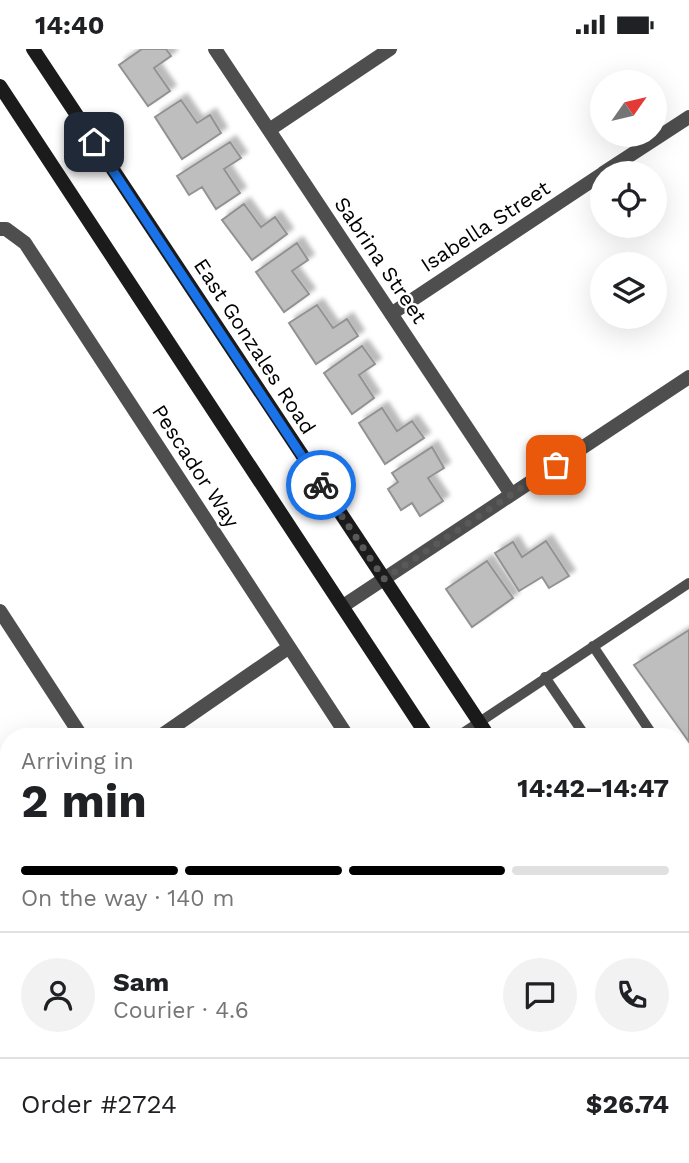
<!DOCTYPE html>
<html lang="en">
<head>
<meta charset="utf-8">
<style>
	body { margin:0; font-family:"Work Sans",sans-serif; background:#f2f2f2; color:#202124; height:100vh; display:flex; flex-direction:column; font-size:26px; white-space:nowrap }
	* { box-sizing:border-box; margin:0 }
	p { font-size:23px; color:#757577 }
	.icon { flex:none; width:38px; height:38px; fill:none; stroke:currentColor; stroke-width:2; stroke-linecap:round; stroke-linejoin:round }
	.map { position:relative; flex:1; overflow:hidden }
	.details { position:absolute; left:0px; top:679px; width:690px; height:436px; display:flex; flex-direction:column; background:#fff; border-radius:28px 28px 0 0; box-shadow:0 7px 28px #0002 }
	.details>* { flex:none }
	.needle { width:46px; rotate:56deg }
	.buttons { position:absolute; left:590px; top:21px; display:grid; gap:14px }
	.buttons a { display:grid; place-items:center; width:77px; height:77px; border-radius:50%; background:#fff; box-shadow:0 7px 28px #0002; font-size:35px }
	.pin { position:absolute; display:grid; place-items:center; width:60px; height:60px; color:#fff; margin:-30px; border-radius:14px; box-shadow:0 4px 10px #0006 }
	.courier { position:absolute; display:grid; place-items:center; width:70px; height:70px; margin:-35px; border:5px solid #1a73e8; border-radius:50%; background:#fff; color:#222; box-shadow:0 2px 9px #0007 }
	.headline em { font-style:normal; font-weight:700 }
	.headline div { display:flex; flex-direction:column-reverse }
	.headline { display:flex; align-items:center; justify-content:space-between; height:119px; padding:0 21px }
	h1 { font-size:46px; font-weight:700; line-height:52px }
	.bar { display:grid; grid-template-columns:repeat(4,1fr); gap:10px 7px; align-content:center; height:84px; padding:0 21px }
	.bar i { height:9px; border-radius:5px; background:#e0e0e0 }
	.bar .on { background:#000 }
	.bar p { grid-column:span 4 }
	.line { display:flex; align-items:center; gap:18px; padding:0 21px; border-top:2px solid #e0e0e0 }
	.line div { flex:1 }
	.round { display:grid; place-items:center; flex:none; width:74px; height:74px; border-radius:37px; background:#f2f2f2 }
	.status { display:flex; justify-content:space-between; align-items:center; height:49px; padding:0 35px; background:#fff; direction:ltr }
	.status svg { height:19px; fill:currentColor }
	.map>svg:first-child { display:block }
</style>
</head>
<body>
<div class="status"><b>14:40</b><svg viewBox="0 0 49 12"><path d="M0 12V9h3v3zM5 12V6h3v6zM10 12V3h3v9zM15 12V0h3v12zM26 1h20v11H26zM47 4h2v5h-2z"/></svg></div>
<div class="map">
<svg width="689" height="1114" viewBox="0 0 689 1114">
	<defs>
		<filter id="shadow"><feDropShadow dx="6" dy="-6" stdDeviation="2" flood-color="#0004"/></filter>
	</defs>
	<rect width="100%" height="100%" fill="#fff"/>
	<path fill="#bebebe" stroke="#929292" stroke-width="2" filter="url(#shadow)" d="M142 0H166L171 7 154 19 170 42 148 57 119 16Z
		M181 51 197 74 210 66 221 84 182 110 155 68Z
		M230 93 241 109 224 120 240 144 216 160 202 138 189 146 177 127Z
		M244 155 261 178 275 168 287 185 252 211 222 171Z
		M297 194 308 211 292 222 309 245 284 263 256 223Z
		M317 256 333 279 347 270 358 287 316 315 289 274Z
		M362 297 375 315 359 326 374 349 352 365 324 324Z
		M382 359 397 382 412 372 424 389 385 415 359 374Z
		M432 398 444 419 428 429 443 452 420 467 412 454 401 461 388 440 398 433 392 424Z
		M546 492 569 527 549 539 542 528 519 542 495 504 513 493 522 508Z
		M487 512 513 549 472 578 446 540Z
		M689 581V693L634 616Z
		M689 711V772L681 777V717Z
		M9 1101V1106H19L24 1114H0V1106Z
		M148 1106H158L163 1114H137Z
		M163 1106H195L201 1114H168Z
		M203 1106H240L228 1114H208Z
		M466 1106H481L486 1114H454Z"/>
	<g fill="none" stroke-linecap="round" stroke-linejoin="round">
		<path stroke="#4e4e4e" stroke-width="10" d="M593 597 654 688
			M545 628 586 688
			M457 688 689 534
			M681 858 689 871
			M562 1114 568 1106"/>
		<path stroke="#4e4e4e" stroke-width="14" d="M215 0 511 445
			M269 81 390 0
			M603 124 689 68
			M0 180H6L25 194 348 688
			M391 265 602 125
			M343 557 689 328
			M0 562 82 688
			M159 688 288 599
			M0 793 9 788
			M0 1056 9 1050
			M63 1106 69 1114
			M323 1114 335 1106"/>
		<path stroke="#1b1b1b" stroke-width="14" d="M33 0 489 688
			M0 37 428 688
			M681 977 689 989
			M681 1016 689 1019
			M681 1039 689 1046
			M681 1079 689 1092"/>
	</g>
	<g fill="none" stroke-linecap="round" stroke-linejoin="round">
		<path stroke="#595959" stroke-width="7" stroke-dasharray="0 12.6" d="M321 436 384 530 556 416"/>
		<path stroke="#1a73e8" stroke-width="9" d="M94 93 321 436"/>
	</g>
	<g text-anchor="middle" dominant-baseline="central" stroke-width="5" stroke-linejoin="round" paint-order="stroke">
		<g font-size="21" fill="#000" stroke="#fff">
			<text transform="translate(485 177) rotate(-33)">Isabella Street</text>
			<text transform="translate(381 211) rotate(56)">Sabrina Street</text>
			<text transform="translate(255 297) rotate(57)">East Gonzales Road</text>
			<text transform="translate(196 417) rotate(57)">Pescador Way</text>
		</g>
	</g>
</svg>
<div class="buttons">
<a><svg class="needle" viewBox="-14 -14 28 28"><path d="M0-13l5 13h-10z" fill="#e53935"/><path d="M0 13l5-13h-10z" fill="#757577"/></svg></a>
<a><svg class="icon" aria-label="locate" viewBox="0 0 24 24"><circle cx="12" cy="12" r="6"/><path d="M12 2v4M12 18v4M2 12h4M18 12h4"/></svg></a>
<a><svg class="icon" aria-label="layers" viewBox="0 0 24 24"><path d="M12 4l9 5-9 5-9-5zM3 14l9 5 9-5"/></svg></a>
</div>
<div class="pin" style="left:556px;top:416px;background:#ea580c"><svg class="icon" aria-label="bag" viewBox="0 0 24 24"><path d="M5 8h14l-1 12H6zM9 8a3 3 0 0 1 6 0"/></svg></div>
<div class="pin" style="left:94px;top:93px;background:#1f2937"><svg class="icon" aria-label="home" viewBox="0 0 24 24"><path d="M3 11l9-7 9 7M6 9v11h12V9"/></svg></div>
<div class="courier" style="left:321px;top:436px"><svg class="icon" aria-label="bike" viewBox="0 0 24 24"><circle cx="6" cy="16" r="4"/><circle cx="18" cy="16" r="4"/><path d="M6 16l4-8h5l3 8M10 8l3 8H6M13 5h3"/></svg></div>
<section class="details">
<div class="headline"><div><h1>2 min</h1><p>Arriving in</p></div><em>14:42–14:47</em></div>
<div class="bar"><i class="on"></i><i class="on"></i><i class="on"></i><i></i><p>On the way · 140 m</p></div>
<div class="line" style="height:126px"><a class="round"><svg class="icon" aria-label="person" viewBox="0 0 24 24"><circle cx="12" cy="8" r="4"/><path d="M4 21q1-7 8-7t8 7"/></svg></a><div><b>Sam</b><p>Courier · 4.6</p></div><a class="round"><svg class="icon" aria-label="chat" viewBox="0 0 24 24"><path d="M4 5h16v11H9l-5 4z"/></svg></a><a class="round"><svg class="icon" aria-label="phone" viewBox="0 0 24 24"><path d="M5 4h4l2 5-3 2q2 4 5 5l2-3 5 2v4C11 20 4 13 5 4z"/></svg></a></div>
<div class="line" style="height:91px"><div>Order #2724</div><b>$26.74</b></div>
</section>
</div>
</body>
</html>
